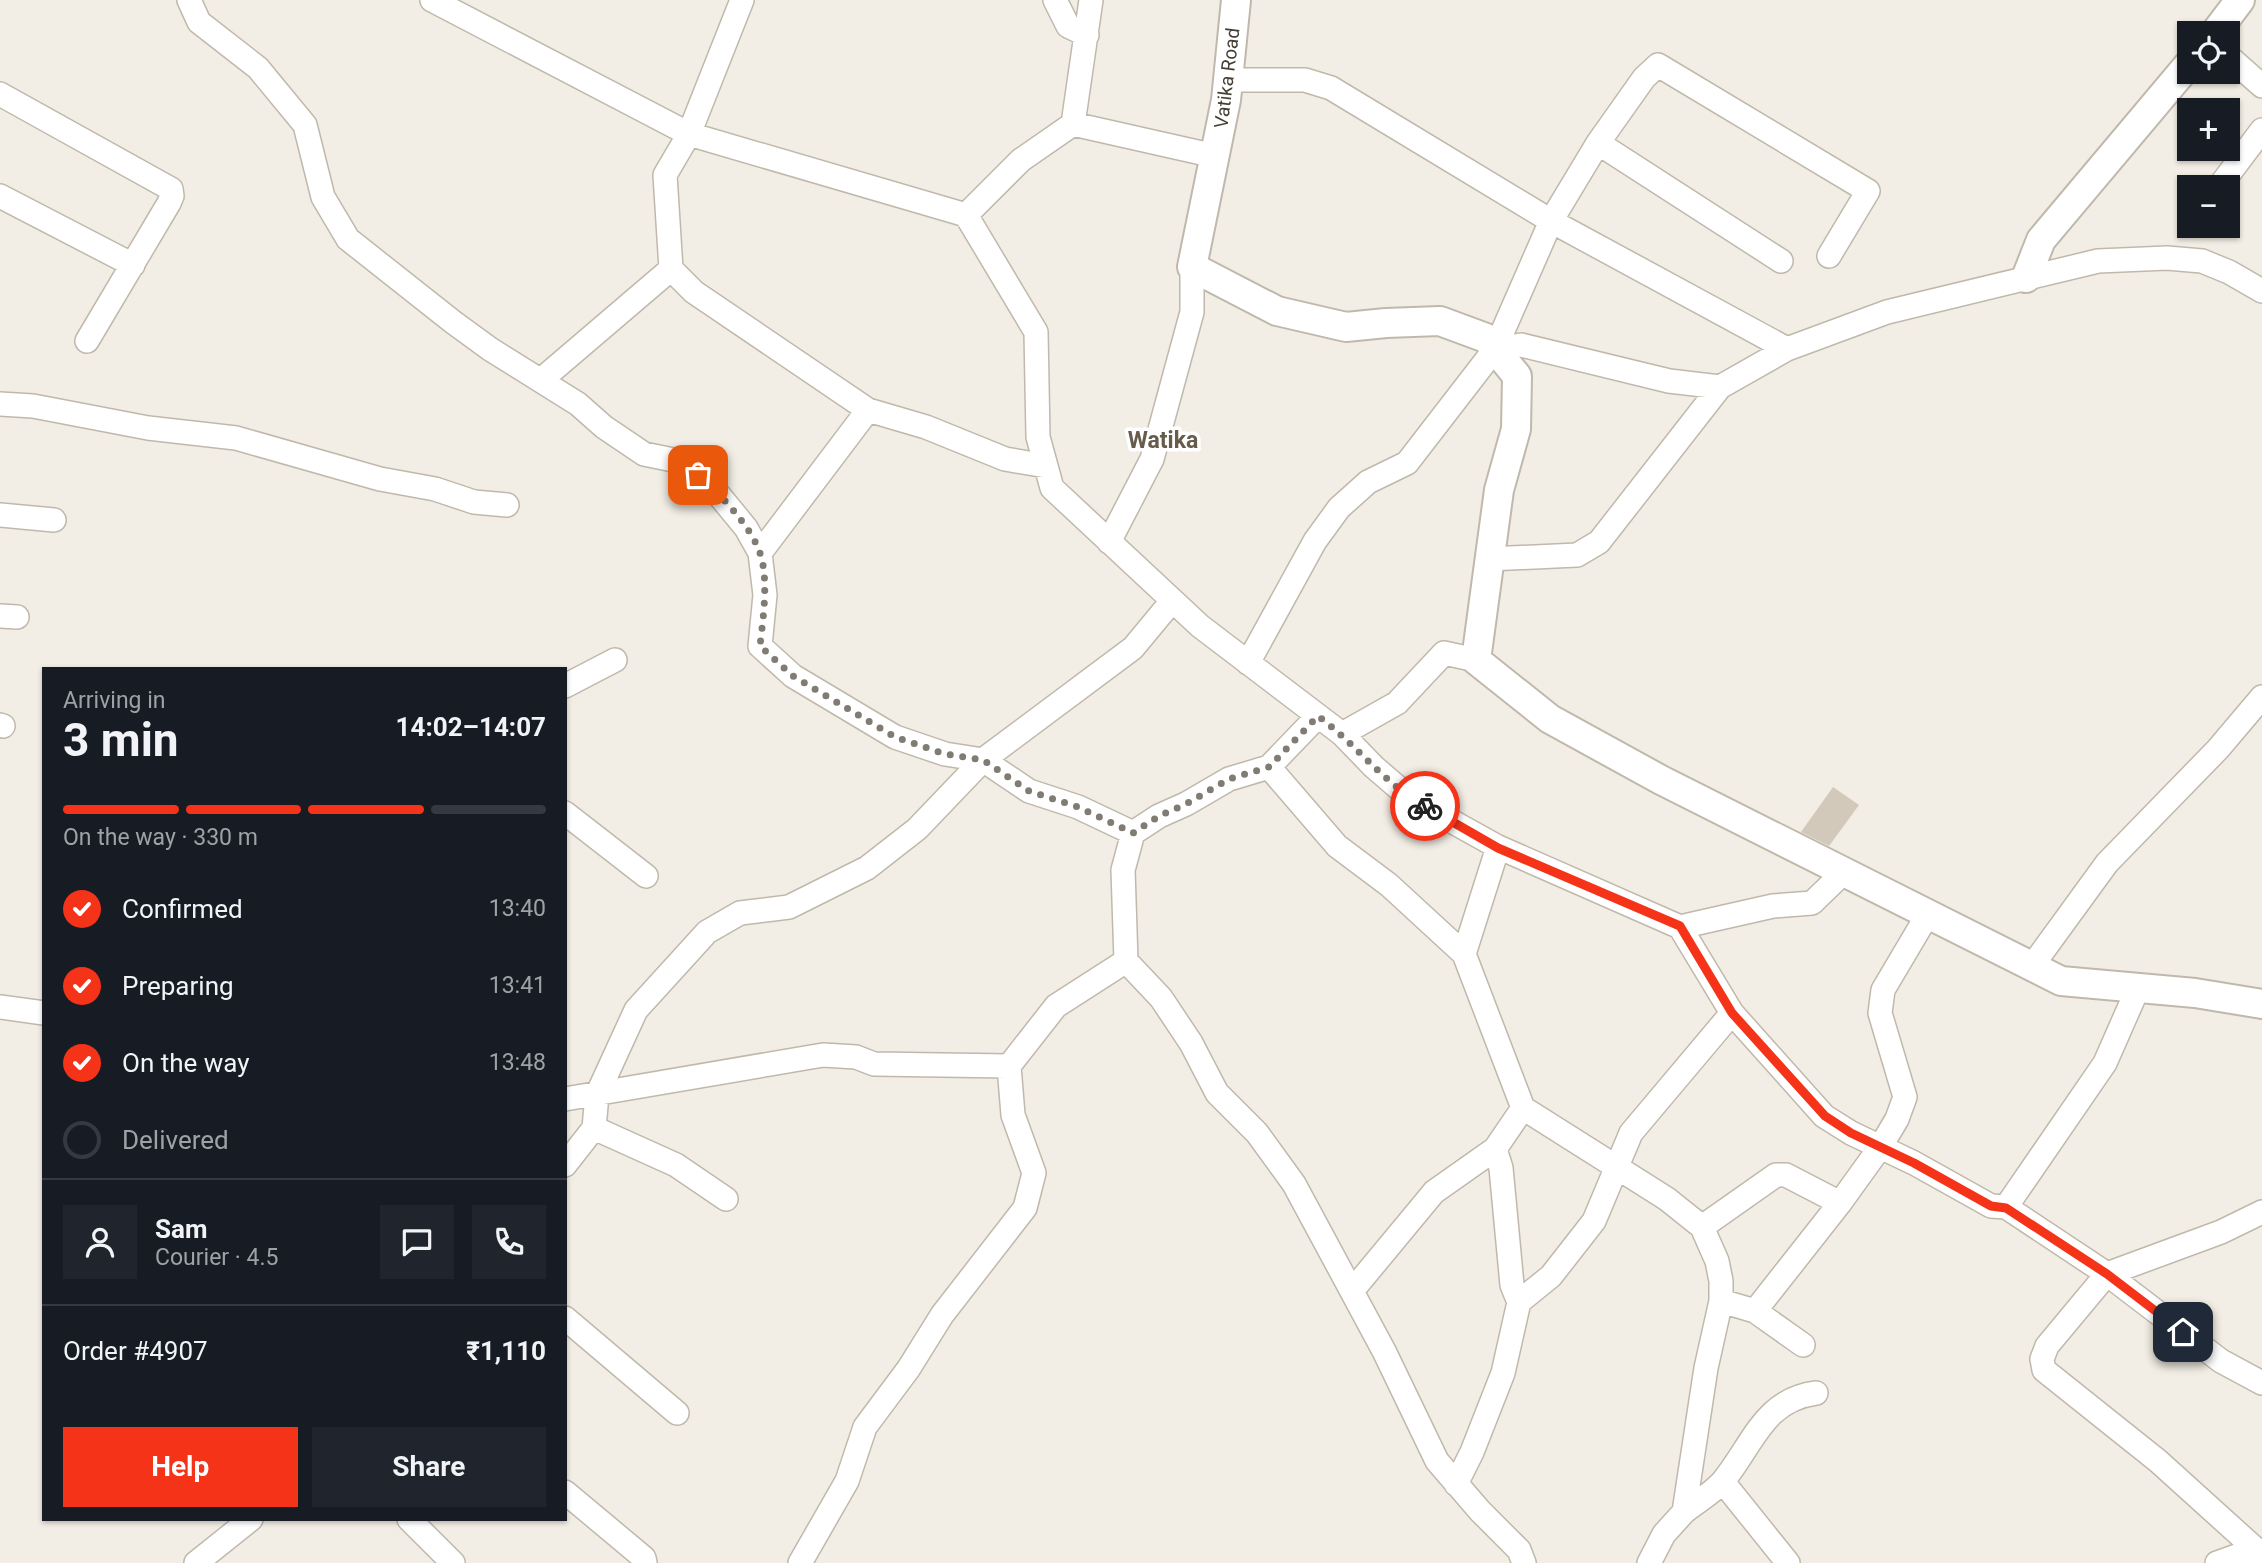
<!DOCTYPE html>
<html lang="en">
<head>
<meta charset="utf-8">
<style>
	body { margin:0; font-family:Roboto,sans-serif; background:#20242c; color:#f1f3f6; height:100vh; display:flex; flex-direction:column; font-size:26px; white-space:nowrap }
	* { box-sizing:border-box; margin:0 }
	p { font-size:23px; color:#9ea1a6 }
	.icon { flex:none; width:38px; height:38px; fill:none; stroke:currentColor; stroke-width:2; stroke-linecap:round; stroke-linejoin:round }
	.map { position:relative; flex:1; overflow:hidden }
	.details { position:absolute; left:42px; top:667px; width:525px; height:854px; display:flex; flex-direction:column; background:#171b24; border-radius:0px; box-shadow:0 2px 5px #0004 }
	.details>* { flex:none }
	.buttons { position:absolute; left:2177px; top:21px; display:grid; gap:14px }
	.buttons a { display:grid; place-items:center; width:63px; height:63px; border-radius:0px; background:#171b24; box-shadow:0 2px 5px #0004; font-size:35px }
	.pin { position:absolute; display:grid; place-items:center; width:60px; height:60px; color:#fff; margin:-30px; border-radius:14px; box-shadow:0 4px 10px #0006 }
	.courier { position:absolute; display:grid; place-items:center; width:70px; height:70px; margin:-35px; border:5px solid #f53319; border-radius:50%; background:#fff; color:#222; box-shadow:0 2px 9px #0007 }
	.overview em { font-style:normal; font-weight:700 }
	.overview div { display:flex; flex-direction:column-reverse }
	.overview { display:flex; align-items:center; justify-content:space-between; height:119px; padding:0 21px }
	h1 { font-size:46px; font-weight:700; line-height:52px }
	.bar { display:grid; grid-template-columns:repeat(4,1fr); gap:10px 7px; align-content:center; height:84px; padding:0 21px }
	.bar i { height:9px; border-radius:5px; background:#363941 }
	.bar .current { background:#f53319 }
	.bar p { grid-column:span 4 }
	.line { display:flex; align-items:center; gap:18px; padding:0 21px; border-top:2px solid #363941 }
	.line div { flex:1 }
	.round { display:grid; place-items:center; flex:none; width:74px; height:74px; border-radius:0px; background:#20242c }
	ol { padding:0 21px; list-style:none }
	li { display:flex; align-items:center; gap:21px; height:77px }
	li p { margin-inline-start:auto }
	li .icon { padding:7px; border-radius:50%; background:#f53319; color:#fff; stroke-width:4 }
	li:last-child { color:#9ea1a6 }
	li i { width:38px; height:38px; border:4px solid #363941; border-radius:50% }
	.action { display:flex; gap:14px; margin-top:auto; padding:14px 21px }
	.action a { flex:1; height:80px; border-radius:0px; background:#f53319; color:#fff; font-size:28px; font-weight:700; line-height:80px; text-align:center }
	.action a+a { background:#20242c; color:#f1f3f6 }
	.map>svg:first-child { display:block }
</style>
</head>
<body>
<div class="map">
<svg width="2262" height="1563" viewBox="0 0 2262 1563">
	<rect width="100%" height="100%" fill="#f2eee5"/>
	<path fill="#d3c9bb" d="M1833 787 1859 805 1829 846 1801 832Z"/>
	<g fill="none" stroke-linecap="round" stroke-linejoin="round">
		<g stroke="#c0b8ab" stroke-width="26">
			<path id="minor" d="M189 0 199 22 258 68 305 125 323 197 348 239 453 322 490 349 578 404 604 427 644 454 683 462 714 489 746 528 760 553 765 595 760 646 793 676 895 737 945 754 983 760 1029 791 1078 807 1133 833
				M432 0 689 134 966 215 1021 160 1073 124 1215 156
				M742 0 689 134 665 175 671 269 694 292 868 410 926 427 1005 459 1046 466
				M1055 0 1068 26 1087 35
				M2228 56 2262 86
				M1228 80H1305L1331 88 1551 221 1787 349
				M0 94 171 189 172 196 169 203 87 341
				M1073 124 1091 0
				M1598 143 1781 261
				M2219 187 2262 130
				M0 196 133 265
				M966 215 1036 332 1038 437 1052 488 1200 626 1342 734 1397 703 1444 653 1476 660
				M1495 349 1521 345 1669 381 1720 387 1787 349 1887 312 2098 261 2167 258 2202 261 2229 272 2262 291
				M541 380 671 269
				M0 404 33 406 148 428 236 438 380 479 435 489 474 502 507 505
				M0 515 54 520
				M1109 542 1152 459 1192 312V267
				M760 553 868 410
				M1489 559 1577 555 1599 542 1720 387
				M0 616 17 617
				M1248 663 1315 541 1339 508 1368 482 1407 463 1495 349 1551 221 1598 143 1644 78 1658 65 1868 191 1829 256
				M565 686 615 660
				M1318 716 1269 767 1229 779 1186 804 1159 816 1133 833 1123 870 1126 961 1161 998 1191 1043 1217 1093 1257 1133 1294 1184 1384 1351 1437 1461 1480 1511 1519 1550 1524 1563
				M0 725 3 726
				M1342 734 1374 767 1410 798 1498 847 1680 927 1732 1013 1824 1116 1851 1133 1914 1163 1991 1206 2006 1207 2107 1274 2221 1361 2262 1383
				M1269 767 1337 846 1389 885 1464 954 1523 1108 1495 1149 1434 1192 1352 1291
				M565 813 646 876
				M1680 927 1773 906 1812 903 1844 872
				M1464 954 1498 847
				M2032 966 2107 863 2218 749 2262 697
				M0 1007 44 1013
				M565 1099 823 1055 856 1057 874 1064 1009 1066
				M1523 1108 1667 1199 1702 1227 1717 1261 1721 1281V1301L1706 1368 1684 1512 1664 1534 1649 1563
				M594 1128 676 1165 726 1199
				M565 1165 594 1128 597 1095 636 1010 707 932 740 913 789 907 867 868 917 829 983 760 1133 648 1172 601
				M2006 1207 2105 1063 2138 988
				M2262 1212 2221 1232 2107 1274 2047 1346 2042 1359 2044 1370 2158 1461 2262 1555
				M1702 1227 1776 1175H1786L1840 1203
				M1721 1301 1755 1311 1803 1345
				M1519 1302 1551 1276 1594 1221 1631 1133 1732 1013
				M1755 1311 1840 1203 1881 1146 1897 1119 1905 1097 1880 1013 1883 990 1928 914
				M565 1318 677 1413
				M1723 1482 1788 1563
				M1456 1484 1472 1452 1503 1373 1519 1302 1512 1285 1501 1168 1495 1149
				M565 1492 644 1558 645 1563
				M1684 1512C1696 1502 1713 1493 1723 1481 1753 1445 1763 1400 1816 1393
				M409 1519 453 1563
				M196 1563 251 1519
				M800 1563 847 1481 865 1427 909 1368 942 1315 1025 1208 1034 1173 1013 1115 1009 1066 1056 1006 1126 961
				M2217 1563 2256 1549"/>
		</g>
		<g stroke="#c0b8ab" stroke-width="32">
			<path id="tertiary" d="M1236 0 1226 100 1192 267 1277 311 1346 327 1386 323 1440 321 1486 338 1517 376 1516 429 1499 490 1476 660 1550 719 1661 780 2061 981 2195 993 2262 1004
				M2215 33 2240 0
				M2026 278 2041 240 2189 64"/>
		</g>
		<use href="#minor" stroke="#fff" stroke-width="23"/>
		<use href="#tertiary" stroke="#fff" stroke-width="28"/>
	</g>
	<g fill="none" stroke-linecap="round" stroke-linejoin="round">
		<path stroke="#817c73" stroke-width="7" stroke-dasharray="0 12.6" d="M698 475C719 493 751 526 760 553 769 579 763 619 760 646L793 676 895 737 945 754 983 760 1029 791 1078 807 1133 833 1159 816 1186 804 1229 779 1269 767 1318 716C1356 744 1383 783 1425 806"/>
		<path stroke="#f53319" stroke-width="9" d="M1425 806 1498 848 1680 926 1732 1013 1825 1116 1851 1133 1914 1163 1991 1206 2006 1208 2107 1274 2183 1332"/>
	</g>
	<g text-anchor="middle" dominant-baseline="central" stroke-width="7" stroke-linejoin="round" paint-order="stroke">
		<g font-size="19" fill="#443e35" stroke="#fff">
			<text transform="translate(1227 78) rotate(-83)">Vatika Road</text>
		</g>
		<g font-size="23" font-weight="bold" fill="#675b4c" stroke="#fff">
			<text x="1163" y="440">Watika</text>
		</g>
	</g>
</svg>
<div class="buttons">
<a><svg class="icon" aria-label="locate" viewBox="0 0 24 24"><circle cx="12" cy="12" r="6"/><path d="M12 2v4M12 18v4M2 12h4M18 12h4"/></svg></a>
<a>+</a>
<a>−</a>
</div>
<div class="pin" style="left:698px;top:475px;background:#ea580c"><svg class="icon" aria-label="bag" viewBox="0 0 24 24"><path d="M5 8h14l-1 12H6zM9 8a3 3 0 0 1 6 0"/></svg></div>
<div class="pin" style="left:2183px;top:1332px;background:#1f2937"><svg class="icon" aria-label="home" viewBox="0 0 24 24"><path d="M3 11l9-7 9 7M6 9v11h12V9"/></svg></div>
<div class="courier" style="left:1425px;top:806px"><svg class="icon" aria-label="bike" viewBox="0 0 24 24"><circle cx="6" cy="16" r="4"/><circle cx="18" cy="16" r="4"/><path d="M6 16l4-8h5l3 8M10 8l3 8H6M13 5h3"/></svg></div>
<section class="details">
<div class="overview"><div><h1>3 min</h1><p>Arriving in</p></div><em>14:02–14:07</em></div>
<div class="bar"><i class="current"></i><i class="current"></i><i class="current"></i><i></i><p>On the way · 330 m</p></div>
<ol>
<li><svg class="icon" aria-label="check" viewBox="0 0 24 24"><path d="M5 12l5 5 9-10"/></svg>Confirmed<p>13:40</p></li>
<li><svg class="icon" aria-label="check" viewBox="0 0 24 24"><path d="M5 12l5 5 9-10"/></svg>Preparing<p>13:41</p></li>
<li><svg class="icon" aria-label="check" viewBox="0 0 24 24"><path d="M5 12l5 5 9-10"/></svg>On the way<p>13:48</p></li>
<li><i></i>Delivered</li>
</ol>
<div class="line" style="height:126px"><a class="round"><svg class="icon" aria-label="person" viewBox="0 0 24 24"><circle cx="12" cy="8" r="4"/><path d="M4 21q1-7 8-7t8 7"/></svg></a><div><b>Sam</b><p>Courier · 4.5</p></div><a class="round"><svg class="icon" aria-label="chat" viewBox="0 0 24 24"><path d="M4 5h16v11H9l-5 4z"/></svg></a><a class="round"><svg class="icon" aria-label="phone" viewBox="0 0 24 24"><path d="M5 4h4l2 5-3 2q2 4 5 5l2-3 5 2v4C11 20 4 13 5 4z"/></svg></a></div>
<div class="line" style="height:91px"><div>Order #4907</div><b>₹1,110</b></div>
<div class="action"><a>Help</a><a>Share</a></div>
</section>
</div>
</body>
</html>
